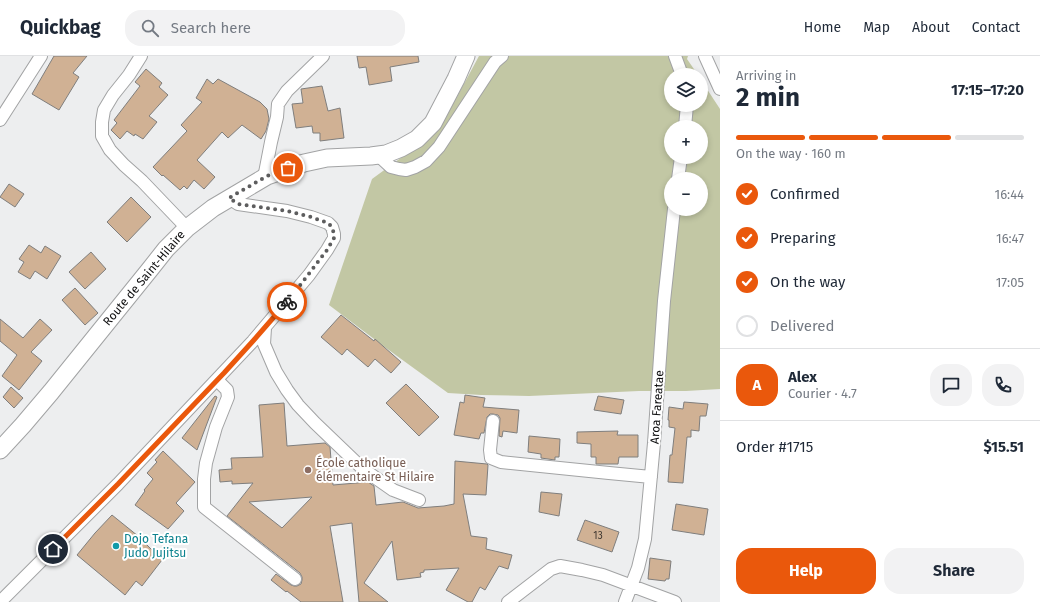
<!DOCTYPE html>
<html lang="en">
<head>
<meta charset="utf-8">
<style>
	body { margin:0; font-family:"Fira Sans",sans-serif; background:#f2f2f3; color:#1f2937; height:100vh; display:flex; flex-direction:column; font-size:15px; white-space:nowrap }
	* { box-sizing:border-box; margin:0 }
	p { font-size:13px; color:#747a83 }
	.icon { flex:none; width:22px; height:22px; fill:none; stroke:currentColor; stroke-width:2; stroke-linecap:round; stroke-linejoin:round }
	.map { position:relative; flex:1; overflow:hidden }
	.side { display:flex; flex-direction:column; background:#fff; width:320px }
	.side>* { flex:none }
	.fabs { position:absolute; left:664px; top:12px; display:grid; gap:8px }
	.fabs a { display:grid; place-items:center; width:44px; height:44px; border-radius:50%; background:#fff; box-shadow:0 2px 6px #0003; font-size:20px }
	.pin { position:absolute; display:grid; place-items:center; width:34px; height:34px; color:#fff; margin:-17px; border:2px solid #fff; border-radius:50%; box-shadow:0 1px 4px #0007 }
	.courier { position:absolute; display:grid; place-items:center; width:40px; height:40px; margin:-20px; border:3px solid #ea580c; border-radius:50%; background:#fff; color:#222; box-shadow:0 1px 5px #0007 }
	.overview em { font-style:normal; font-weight:700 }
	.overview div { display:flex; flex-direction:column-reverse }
	.overview { display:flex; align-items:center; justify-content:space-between; height:68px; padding:0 16px }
	h1 { font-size:26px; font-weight:700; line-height:30px }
	.bar { display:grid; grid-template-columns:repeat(4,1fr); gap:6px 4px; align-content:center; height:48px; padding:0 16px }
	.bar i { height:5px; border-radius:3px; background:#e0e1e3 }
	.bar .on { background:#ea580c }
	.bar p { grid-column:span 4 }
	.line { display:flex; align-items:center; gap:10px; padding:0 16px; border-top:1px solid #e0e1e3 }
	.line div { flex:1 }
	.round { display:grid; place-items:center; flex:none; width:42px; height:42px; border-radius:16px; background:#f2f2f3 }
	ol { padding:0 16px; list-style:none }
	li { display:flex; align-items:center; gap:12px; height:44px }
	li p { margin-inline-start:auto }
	li .icon { padding:4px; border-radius:50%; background:#ea580c; color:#fff; stroke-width:4 }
	li:last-child { color:#747a83 }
	li i { width:22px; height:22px; border:2px solid #e0e1e3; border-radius:50% }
	.primary-button { display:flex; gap:8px; margin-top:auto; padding:8px 16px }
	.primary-button a { flex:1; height:46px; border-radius:16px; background:#ea580c; color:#fff; font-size:16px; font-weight:700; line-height:46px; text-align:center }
	.primary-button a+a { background:#f2f2f3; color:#1f2937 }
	header { display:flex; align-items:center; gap:24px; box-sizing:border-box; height:56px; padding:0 20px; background:#fff; border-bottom:1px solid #e0e1e3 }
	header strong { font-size:19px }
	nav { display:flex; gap:22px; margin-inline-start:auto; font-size:14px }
	.search { width:280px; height:36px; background:#f2f2f3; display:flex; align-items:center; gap:10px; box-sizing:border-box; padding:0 14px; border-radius:16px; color:#747a83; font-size:15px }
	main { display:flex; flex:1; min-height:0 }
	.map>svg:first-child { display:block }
</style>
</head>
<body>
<header>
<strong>Quickbag</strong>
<div class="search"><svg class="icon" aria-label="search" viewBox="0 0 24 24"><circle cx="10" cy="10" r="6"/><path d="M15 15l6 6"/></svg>Search here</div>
<nav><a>Home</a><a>Map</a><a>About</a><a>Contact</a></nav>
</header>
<main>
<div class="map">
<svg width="720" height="546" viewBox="0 0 720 546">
	<rect width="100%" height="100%" fill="#edeeef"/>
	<path fill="#c2c7a4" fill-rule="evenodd" d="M479 0H688L687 3 698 19H671V49H701V24L720 53V333L686 335H639L529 340 481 339 448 337 386 292 329 249 372 123 439 74ZM671 71H701V101H671ZM671 123H701V153H671Z"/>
	<path fill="#d0b194" stroke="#7f7e7d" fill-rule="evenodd" d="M54 0H87L73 17 79 21 59 54 32 38Z
		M357 0H418L419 6 390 11 392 25 369 29 366 11 359 12Z
		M146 13 162 27 159 31 168 39 149 60 157 66 143 83 135 78 134 80 127 75 120 83 111 74 117 67 114 64 140 30 135 26Z
		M207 23 213 28 218 23 260 46 267 53 269 63 266 75 261 83 242 69 228 82 222 76 197 104 215 121 204 133 194 124 187 133 184 130 180 134 163 119 162 120 153 111 187 75 181 69 202 46 196 42Z
		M322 30 328 55 340 52 344 82 320 85V77H313L312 70 296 72 292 48 303 47 301 33Z
		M9 128 24 138 15 151 0 141Z
		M131 141 151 161 127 186 107 166Z
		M29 189 41 197 45 190 61 200 47 223 35 215 30 223 18 216 24 206 19 203Z
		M91 196 106 213 85 233 69 216Z
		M75 232 98 257 85 269 62 244Z
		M341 259 374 285 375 283 401 306 391 317 375 303 368 311 347 293 342 299 321 281Z
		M0 263 23 282 40 263 52 274 31 296 42 305 19 334 2 320 17 299 0 285Z
		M406 328 439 361 419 380 386 347Z
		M11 331 23 342 14 352 3 341Z
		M465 339 485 342 483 351 519 354 517 377 503 375 502 381 499 380 500 362 498 359 493 358H490L487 361 484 377H481L479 383 454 379 460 346 464 347Z
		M215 340 217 341 197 394 182 382Z
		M598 340 624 344 621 358 594 354Z
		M684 346 708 348 706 360H700L699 375 691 374V381H687L683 427 668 426 670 399H672L675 372 669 371V364H668L669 351 683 353Z
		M284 347 287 390 325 387 330 391 333 429 368 426 374 430 376 449 403 446 418 452 444 450 454 448 455 405 487 408 488 409 486 439 463 438 471 480 487 482 486 493 512 499 508 513 499 510 485 534 480 531 472 546H468L446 534 459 512 424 514V516L420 517 421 521 397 524 392 485 364 527 388 546H359L352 467 330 470 343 546H301L287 535 286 536 271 524 276 518 291 529 294 530H297L301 528 302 524V521L300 517 227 460 253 427 232 428V425L220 426 219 414 232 413 231 402 263 401 259 349ZM312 441 282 472 249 446Z
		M618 375 617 379H638V401H619L618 408H596V401H591V388L577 387V376Z
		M529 380 560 383 559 401H555V404L541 402V398L528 396Z
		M163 395 195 426 176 447 184 455 168 473 135 449 145 435 144 434 153 423 147 417 157 406 155 404Z
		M541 436 562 438 559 460 539 456Z
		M676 448 708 453 704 479 672 474Z
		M112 459 138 480 162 504 142 530 136 525 125 539 77 499 95 477Z
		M585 464 619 476 612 496 577 484Z
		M650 502 671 505 669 523H666L665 525 648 523Z"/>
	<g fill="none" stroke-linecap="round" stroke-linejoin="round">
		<g stroke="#a2a3a4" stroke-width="14">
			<path id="street" d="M141 0 129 19 113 39 104 54 102 66V80L110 94 124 109 142 125 187 172
				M675 0 682 19
				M705 0 720 33
				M0 64 41 0
				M685 71 687 49
				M378 99 391 111 399 113 406 114 415 111 426 105 439 91 495 6 502 0
				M264 122 271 86 277 61 278 48 287 35 323 0
				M678 123 681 101
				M265 272 264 288 276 316 287 334 298 349 315 367 363 413 393 434 419 444
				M217 324 227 334 228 341 216 371 206 407 204 423V451L295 523
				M493 365 490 394 491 402 501 406 609 417 651 421
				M0 546 118 428 253 285 309 219 327 194 334 182V178L332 171 328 167 311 161 287 155 238 148 229 142
				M508 546 551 513 560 510 582 514 603 519 675 546
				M625 546 638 512 645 483 647 462 654 387 664 245 674 153"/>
		</g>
		<g stroke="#a2a3a4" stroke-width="19">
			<path id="secondary" d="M0 394 23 369 51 336 151 212 166 193 187 172 213 152 267 120 304 107 327 102 371 100 386 98 401 92 417 83 433 67 456 23 466 0"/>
		</g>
		<use href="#street" stroke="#fff" stroke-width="12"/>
		<use href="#secondary" stroke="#fff" stroke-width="17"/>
	</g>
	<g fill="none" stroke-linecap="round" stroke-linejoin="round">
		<path stroke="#5d5d5e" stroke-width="4" stroke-dasharray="0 7.2" d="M287 246 308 219 327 194 334 182V178L332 171 328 167 311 161 287 155 238 148 229 142 267 120 288 112"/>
		<path stroke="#ea580c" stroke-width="5" d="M53 493 118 428 224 317 253 285 287 246"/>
	</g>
	<circle fill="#8d6e63" stroke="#fff" stroke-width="1.5" cx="308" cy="414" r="4"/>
	<circle fill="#0f9aa8" stroke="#fff" stroke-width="1.5" cx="116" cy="490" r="4"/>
	<g text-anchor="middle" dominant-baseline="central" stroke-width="4" stroke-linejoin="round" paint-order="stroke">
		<g font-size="10" fill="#3f3831">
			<text x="598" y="480">13</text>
		</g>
		<g font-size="12" fill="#0f0f10" stroke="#fff">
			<text transform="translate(144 222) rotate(-50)">Route de Saint-Hilaire</text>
			<text transform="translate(657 351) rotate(-86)">Aroa Fareatae</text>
		</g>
		<g font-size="12" fill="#785e54" stroke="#fff" text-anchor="start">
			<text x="316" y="407">École catholique<tspan x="316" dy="14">élémentaire St Hilaire</tspan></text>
		</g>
		<g font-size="12" fill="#0d838f" stroke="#fff" text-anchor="start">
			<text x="124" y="483">Dojo Tefana<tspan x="124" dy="14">Judo Jujitsu</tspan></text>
		</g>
	</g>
</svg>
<div class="fabs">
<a><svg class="icon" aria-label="layers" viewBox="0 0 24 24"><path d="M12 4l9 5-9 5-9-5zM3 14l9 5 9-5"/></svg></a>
<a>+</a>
<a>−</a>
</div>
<div class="pin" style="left:288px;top:112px;background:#ea580c"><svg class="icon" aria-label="bag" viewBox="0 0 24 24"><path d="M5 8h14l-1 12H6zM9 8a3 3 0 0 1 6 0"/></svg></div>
<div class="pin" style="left:53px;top:493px;background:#1f2937"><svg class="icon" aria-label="home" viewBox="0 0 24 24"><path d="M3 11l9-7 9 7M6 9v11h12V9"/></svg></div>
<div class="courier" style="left:287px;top:246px"><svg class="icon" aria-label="bike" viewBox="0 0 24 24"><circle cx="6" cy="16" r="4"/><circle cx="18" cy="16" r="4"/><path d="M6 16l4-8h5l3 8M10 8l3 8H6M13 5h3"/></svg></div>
</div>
<section class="side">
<div class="overview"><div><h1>2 min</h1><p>Arriving in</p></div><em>17:15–17:20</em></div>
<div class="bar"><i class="on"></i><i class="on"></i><i class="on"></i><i></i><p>On the way · 160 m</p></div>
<ol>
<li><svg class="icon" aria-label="check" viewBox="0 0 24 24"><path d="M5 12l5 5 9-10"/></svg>Confirmed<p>16:44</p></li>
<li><svg class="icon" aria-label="check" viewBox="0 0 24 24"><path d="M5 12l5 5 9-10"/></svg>Preparing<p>16:47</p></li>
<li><svg class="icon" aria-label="check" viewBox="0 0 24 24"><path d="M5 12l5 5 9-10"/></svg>On the way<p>17:05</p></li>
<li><i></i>Delivered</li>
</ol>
<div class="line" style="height:72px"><b class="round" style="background:#ea580c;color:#fff">A</b><div><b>Alex</b><p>Courier · 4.7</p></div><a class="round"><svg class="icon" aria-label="chat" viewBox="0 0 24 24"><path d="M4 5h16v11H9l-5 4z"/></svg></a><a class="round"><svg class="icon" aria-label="phone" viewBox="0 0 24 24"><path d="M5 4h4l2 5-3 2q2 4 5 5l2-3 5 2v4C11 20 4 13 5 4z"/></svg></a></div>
<div class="line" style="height:52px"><div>Order #1715</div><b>$15.51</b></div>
<div class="primary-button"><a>Help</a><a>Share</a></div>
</section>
</main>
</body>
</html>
